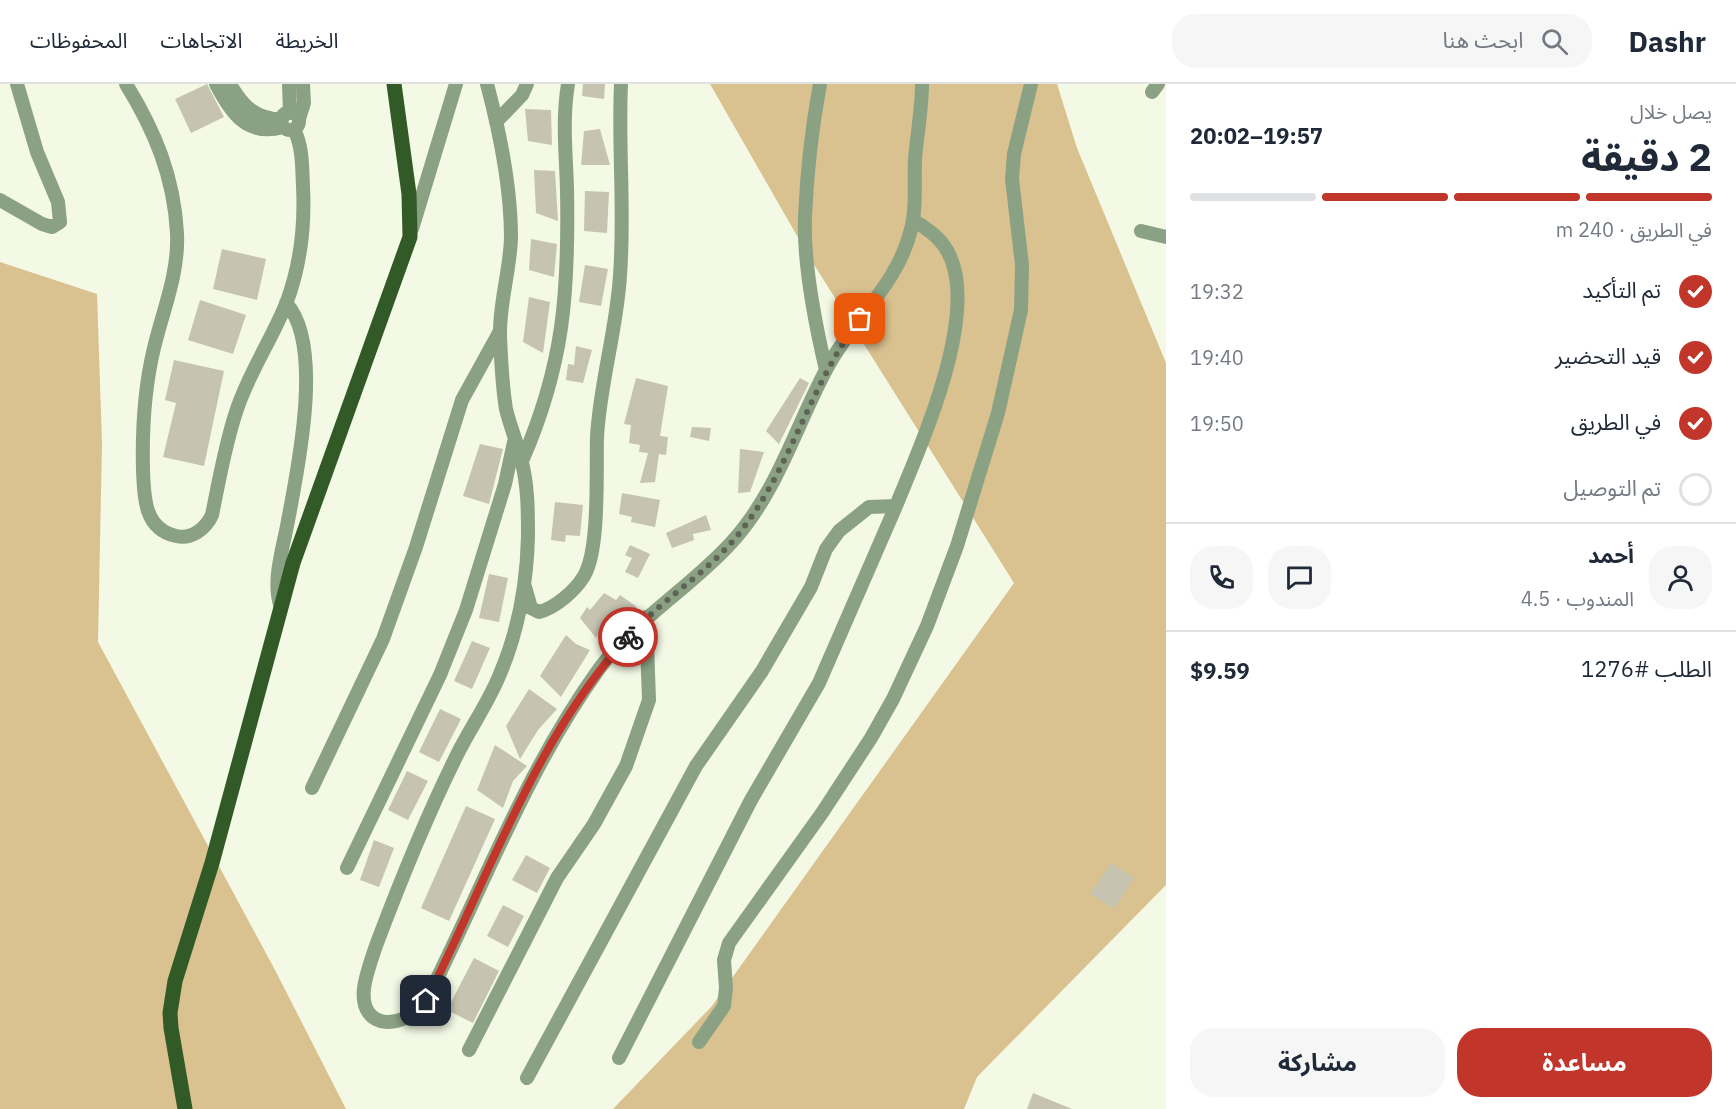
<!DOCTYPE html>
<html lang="ar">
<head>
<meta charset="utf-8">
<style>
	body { margin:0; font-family:"IBM Plex Sans","Noto Sans Arabic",sans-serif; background:#f6f6f7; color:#1f2937; direction:rtl; height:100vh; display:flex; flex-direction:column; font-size:22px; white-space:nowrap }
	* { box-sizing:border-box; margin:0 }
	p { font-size:20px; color:#747a83 }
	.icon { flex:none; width:33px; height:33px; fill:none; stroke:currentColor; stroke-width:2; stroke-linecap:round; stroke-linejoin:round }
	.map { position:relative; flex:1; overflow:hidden; direction:ltr }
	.drawer { display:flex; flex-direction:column; background:#fff; width:570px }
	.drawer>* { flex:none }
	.pin { position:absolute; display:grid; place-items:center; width:51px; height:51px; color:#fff; margin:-26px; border-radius:12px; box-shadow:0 3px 9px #0006 }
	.courier { position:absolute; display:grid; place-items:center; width:60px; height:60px; margin:-30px; border:4px solid #c2352b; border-radius:50%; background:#fff; color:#222; box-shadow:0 2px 8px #0007 }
	.summary em { font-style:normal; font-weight:700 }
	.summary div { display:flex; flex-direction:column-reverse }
	.summary { display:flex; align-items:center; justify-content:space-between; height:102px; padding:0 24px }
	h1 { font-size:39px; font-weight:700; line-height:45px }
	.bar { display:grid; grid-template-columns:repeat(4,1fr); gap:9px 6px; align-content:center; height:72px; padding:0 24px }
	.bar i { height:8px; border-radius:4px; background:#e0e1e3 }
	.bar .current { background:#c2352b }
	.bar p { grid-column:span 4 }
	.line { display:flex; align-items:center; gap:15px; padding:0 24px; border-top:2px solid #e0e1e3 }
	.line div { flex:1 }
	.round { display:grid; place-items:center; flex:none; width:63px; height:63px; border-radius:24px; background:#f6f6f7 }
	ol { padding:0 24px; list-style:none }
	li { display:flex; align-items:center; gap:18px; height:66px }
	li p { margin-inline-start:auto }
	li .icon { padding:6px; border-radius:50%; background:#c2352b; color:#fff; stroke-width:4 }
	li:last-child { color:#747a83 }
	li i { width:33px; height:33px; border:3px solid #e0e1e3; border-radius:50% }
	.primary-button { display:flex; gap:12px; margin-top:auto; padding:12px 24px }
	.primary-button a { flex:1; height:69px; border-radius:24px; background:#c2352b; color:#fff; font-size:24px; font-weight:700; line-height:69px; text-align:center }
	.primary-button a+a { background:#f6f6f7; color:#1f2937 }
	header { display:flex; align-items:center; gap:36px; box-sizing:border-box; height:84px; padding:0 30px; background:#fff; border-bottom:2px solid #e0e1e3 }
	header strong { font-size:28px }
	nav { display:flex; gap:33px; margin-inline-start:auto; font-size:21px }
	.search { width:420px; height:54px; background:#f6f6f7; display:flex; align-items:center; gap:15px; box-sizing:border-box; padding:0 21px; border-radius:24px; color:#747a83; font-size:22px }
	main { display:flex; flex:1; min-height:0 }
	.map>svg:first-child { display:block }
</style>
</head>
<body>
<header>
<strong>Dashr</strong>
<div class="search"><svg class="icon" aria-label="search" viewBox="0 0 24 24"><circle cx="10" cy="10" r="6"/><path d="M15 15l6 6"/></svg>ابحث هنا</div>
<nav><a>الخريطة</a><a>الاتجاهات</a><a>المحفوظات</a></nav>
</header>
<main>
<section class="drawer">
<div class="summary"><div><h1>2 دقيقة</h1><p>يصل خلال</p></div><em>19:57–20:02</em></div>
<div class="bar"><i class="current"></i><i class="current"></i><i class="current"></i><i></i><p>في الطريق · 240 m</p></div>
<ol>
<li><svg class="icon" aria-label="check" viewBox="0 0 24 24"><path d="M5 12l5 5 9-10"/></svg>تم التأكيد<p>19:32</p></li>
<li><svg class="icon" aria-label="check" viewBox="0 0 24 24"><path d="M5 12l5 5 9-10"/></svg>قيد التحضير<p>19:40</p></li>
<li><svg class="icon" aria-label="check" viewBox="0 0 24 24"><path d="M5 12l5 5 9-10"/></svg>في الطريق<p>19:50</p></li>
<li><i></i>تم التوصيل</li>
</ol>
<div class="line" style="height:108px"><a class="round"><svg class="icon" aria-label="person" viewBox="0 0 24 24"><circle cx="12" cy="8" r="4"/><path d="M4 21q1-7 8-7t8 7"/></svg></a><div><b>أحمد</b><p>المندوب · 4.5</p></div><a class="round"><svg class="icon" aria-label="chat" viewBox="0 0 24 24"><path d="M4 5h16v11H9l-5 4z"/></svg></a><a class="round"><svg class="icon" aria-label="phone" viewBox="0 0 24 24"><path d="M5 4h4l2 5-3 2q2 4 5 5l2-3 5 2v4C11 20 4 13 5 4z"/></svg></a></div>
<div class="line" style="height:78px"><div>الطلب #1276</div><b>$9.59</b></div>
<div class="primary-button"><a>مساعدة</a><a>مشاركة</a></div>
</section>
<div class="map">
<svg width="1166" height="1025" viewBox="0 0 1166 1025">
	<rect width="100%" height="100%" fill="#f3f9e5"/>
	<path fill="#dac190" d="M710 0H1057L1077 64 1166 279V801L977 993 964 1025H613L712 922 1014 499 808 171Z
		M0 178 97 210 102 359 98 558 275 886 346 1025H0Z"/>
	<path fill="#c6c4b1" d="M207 0 224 33 191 49 175 15Z
		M583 0H605L604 15 582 12Z
		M525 25 551 26 552 61 528 57Z
		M600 45 610 81H581L584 47Z
		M534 86 555 87 558 137 536 129Z
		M585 107 609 108 607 149 584 147Z
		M531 155 557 160 554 193 529 186Z
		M222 165 266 175 257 216 213 205Z
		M585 181 608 185 601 222 579 218Z
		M529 213 550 218 543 269 523 258Z
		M200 216 246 231 233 270 188 256Z
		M576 262 592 266 583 299 566 296 568 280 574 281Z
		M174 276 224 287 204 382 163 373 176 319 165 316Z
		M636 294 668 302 660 352 668 353 666 371 659 370 655 398 640 399 648 369 639 368 640 361 629 359 631 341 624 340Z
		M800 294 809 299 779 360 766 347Z
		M692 343 711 344 709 357 690 353Z
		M480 360 503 365 489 420 463 412Z
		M740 365 764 368 750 408 738 409Z
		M622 409 660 416 655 443 631 438 632 433 619 430Z
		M555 418 583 421 580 452 566 451 565 458 551 456Z
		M706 431 711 446 693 450 694 456 672 464 666 449Z
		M630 461 650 470 638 494 625 488 632 474 625 471Z
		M489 490 508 494 499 538 479 534Z
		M604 509 616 516 620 511 637 523 604 556 598 551 596 554 580 534 587 523 590 526Z
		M566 551 576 560 590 566 561 613 540 592Z
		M472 557 490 564 472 605 454 597Z
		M529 605 557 625 538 646 520 675 506 642Z
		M440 625 461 635 439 678 419 668Z
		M495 661 527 682 513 697 503 724 477 706Z
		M407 687 428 697 408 736 388 726Z
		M466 722 495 735 449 837 421 824Z
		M374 756 394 764 379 803 360 796Z
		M526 771 550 784 537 809 512 796Z
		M1111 779 1134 794 1114 825 1090 810Z
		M503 821 524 832 508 863 487 852Z
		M474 874 499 887 473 939 447 926Z
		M1033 1009 1072 1025H1027Z"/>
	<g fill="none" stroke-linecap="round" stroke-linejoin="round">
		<path stroke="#8aa184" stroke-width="14" d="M126 0C155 47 174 93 177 149 179 189 163 226 154 264 144 305 142 345 143 386 144 413 144 445 176 452 192 456 206 444 212 431 219 397 225 361 236 328 248 290 271 257 286 220 300 183 305 142 303 103 302 82 303 64 294 45
			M216 0C231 29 247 53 283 43
			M230 0C243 23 255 34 282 36
			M289 0 290 29
			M487 0C500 49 511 103 511 154 510 187 499 220 500 252 501 276 502 301 506 325 510 342 517 358 521 375 528 400 528 427 528 452 527 498 518 548 500 590 488 620 468 647 454 677 425 736 400 798 377 859 372 873 366 890 364 904 359 949 406 945 426 917 482 806 526 686 599 585 636 535 690 504 731 459 777 409 795 344 826 286 850 239 897 201 910 149 917 126 914 99 915 75 917 50 922 25 922 0
			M820 0C812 43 807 88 805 132 803 180 815 239 826 286
			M1152 8 1158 0
			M281 37a9 9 0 1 1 18 0a9 9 0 1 1-18 0Z
			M299 35 304 19 303 0
			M496 38 522 11 527 0
			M0 116 42 140 52 143 60 138 58 118 37 68 17 0
			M412 145 456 0
			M1141 147 1166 153
			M522 377C564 281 569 208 567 105 566 69 562 36 568 0
			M525 503 531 524 539 528C555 524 575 507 584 492 600 466 596 386 597 353 600 298 617 245 620 191 625 127 618 64 621 0
			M281 524C272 498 282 468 287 442 297 388 325 261 286 219
			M312 704 383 555 416 463 462 316 499 249
			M347 784 440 591 466 526 505 400 514 358
			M699 958 724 922 726 904 724 876 729 859 822 729 871 654 893 615 927 542 957 462 998 329 1021 226 1022 181 1012 95 1014 70 1031 0
			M469 966 557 794 594 740 626 682 649 616 646 533
			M619 974 751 716 819 599 896 422
			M527 994 696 682 762 587 811 503 826 465 839 447 869 423 896 422C920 362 988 216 942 159 935 150 923 142 913 136"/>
		<path stroke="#315a27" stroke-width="15" d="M185 1025 171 944 170 929 175 897 212 779 293 479 410 153 409 110 394 0"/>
	</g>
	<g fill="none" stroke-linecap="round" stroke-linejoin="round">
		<path stroke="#5f6257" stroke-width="6" stroke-dasharray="0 10.8" d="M628 553C665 512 715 485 747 439 793 376 812 298 860 235"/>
		<path stroke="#c2352b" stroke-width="8" d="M426 917C488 795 535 654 628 553"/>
	</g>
</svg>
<div class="pin" style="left:860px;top:235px;background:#ea580c"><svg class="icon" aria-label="bag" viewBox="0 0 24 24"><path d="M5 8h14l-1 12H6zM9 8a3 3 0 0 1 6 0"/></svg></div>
<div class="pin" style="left:426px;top:917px;background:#1f2937"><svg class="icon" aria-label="home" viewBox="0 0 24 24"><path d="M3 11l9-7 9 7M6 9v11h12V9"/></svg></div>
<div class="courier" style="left:628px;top:553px"><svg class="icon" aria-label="bike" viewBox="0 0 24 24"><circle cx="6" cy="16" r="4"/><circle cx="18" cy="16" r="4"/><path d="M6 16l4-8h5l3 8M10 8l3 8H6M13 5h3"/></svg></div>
</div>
</main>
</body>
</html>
